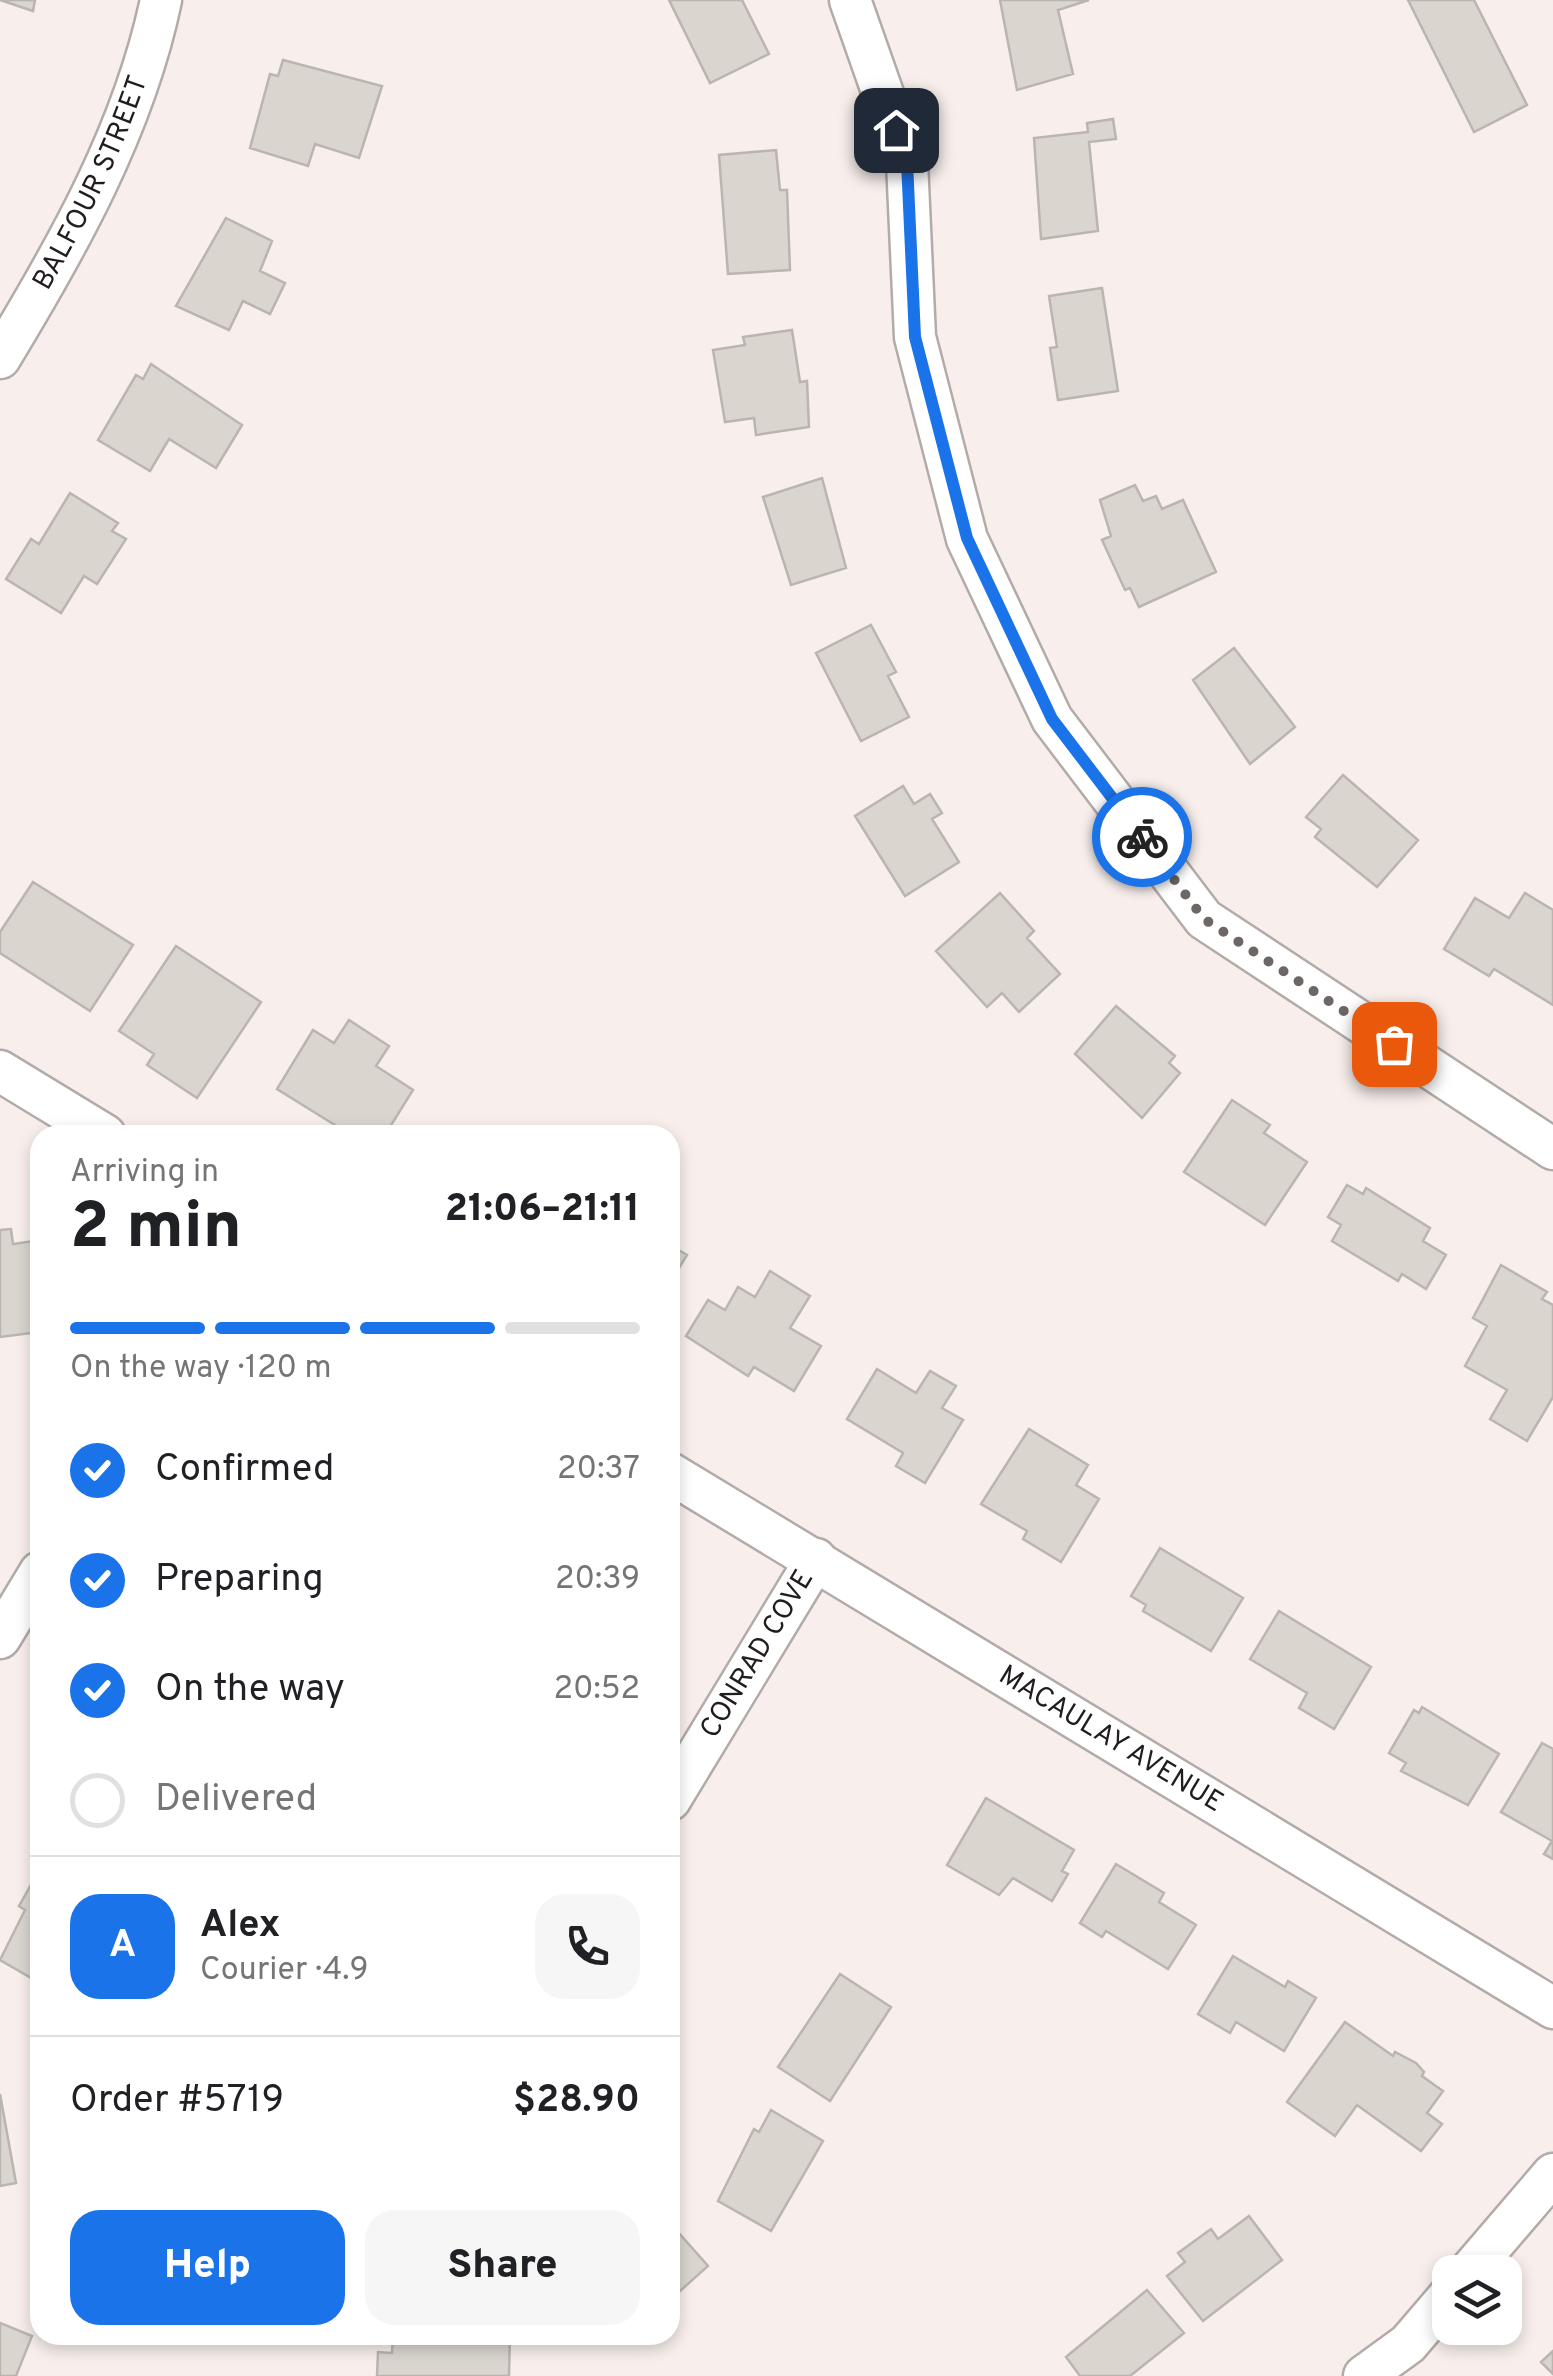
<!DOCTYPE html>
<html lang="en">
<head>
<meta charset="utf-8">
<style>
	body { margin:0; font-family:Overpass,sans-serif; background:#f6f6f6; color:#202124; height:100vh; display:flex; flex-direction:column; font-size:38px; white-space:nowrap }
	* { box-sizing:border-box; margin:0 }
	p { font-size:32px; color:#757577 }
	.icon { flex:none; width:55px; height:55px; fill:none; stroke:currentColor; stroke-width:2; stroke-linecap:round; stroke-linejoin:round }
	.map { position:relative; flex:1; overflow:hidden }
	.drawer { position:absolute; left:30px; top:1125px; width:650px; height:1220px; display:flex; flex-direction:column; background:#fff; border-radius:30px; box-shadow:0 5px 15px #0003 }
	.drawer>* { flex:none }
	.fabs { position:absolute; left:1432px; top:2255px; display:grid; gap:20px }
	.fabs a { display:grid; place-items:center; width:90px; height:90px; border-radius:20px; background:#fff; box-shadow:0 5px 15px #0003; font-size:50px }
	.pin { position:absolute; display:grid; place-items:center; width:85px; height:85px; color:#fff; margin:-42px; border-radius:20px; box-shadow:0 5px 15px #0006 }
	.courier { position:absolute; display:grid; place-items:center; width:100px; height:100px; margin:-50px; border:8px solid #1a73e8; border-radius:50%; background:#fff; color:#222; box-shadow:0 2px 12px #0007 }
	.overview em { font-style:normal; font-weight:800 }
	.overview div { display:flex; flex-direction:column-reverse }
	.overview { display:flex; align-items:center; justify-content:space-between; height:170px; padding:0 40px }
	h1 { font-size:65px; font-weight:800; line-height:75px }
	.bar { display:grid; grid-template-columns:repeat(4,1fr); gap:15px 10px; align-content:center; height:120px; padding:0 40px }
	.bar i { height:12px; border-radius:8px; background:#e0e0e0 }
	.bar .current { background:#1a73e8 }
	.bar p { grid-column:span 4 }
	.line { display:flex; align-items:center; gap:25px; padding:0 40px; border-top:2px solid #e0e0e0 }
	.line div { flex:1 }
	.round { display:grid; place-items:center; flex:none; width:105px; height:105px; border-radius:30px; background:#f6f6f6 }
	ol { padding:0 40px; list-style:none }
	li { display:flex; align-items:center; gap:30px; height:110px }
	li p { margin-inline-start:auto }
	li .icon { padding:10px; border-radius:50%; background:#1a73e8; color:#fff; stroke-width:4 }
	li:last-child { color:#757577 }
	li i { width:55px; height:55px; border:5px solid #e0e0e0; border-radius:50% }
	.cta { display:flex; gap:20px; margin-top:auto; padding:20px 40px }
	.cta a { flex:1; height:115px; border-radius:30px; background:#1a73e8; color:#fff; font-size:40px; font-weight:800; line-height:115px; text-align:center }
	.cta a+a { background:#f6f6f6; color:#202124 }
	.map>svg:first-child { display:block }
</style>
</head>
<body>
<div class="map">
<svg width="1553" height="2376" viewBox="0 0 1553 2376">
	<rect width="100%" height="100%" fill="#f8efec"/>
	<path fill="#dad5cf" stroke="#bab5af" stroke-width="2.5" d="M0 0H35L33 11Z
		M669 0H742L769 54 710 83Z
		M1000 0H1089L1058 10 1073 74 1017 90Z
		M1408 0H1474L1527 105 1474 132Z
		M283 60 382 86 359 158 315 144 308 166 250 148 270 74 278 76Z
		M1113 119 1116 139 1089 142 1098 231 1041 239 1034 138 1088 132 1087 123Z
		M776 150 780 190H787L790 270 728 274 719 155Z
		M226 218 272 241 260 271 285 283 270 314 243 301 229 330 176 306Z
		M1102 288 1118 391 1058 400 1050 348 1057 347 1049 296Z
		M792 330 800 382 807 381 809 427 756 435 754 418 725 422 713 350 745 345 743 337Z
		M151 364 242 425 216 468 169 439 150 471 98 440 136 375 143 379Z
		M822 478 846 568 791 585 763 497Z
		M1135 485 1143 501 1156 496 1162 509 1183 500 1216 572 1139 607 1130 588 1125 590 1102 540 1111 536 1100 500Z
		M70 493 118 523 112 531 126 539 97 584 84 576 61 613 6 579 31 539 39 544Z
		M871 625 896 672 888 676 909 717 861 741 816 653Z
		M1234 648 1295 727 1250 764 1193 680Z
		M1343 775 1418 840 1377 887 1315 837 1321 829 1306 817Z
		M903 786 914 804 930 794 942 813 932 819 959 862 905 896 855 816Z
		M33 882 133 945 90 1011 0 953V932Z
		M1000 893 1034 931 1027 938 1060 974 1019 1012 1002 993 987 1007 936 951Z
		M1525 893 1553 910V1005L1494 969 1489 976 1444 949 1475 898 1509 918Z
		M176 946 261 1002 197 1098 147 1065 154 1054 119 1031Z
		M1116 1006 1175 1056 1169 1063 1180 1073 1142 1118 1075 1054Z
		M349 1020 389 1046 376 1066 413 1090 385 1135H351L277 1089 313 1030 334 1043Z
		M1232 1100 1270 1125 1264 1133 1307 1162 1265 1225 1184 1172Z
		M1347 1185 1363 1194 1366 1188 1430 1228 1423 1241 1446 1255 1426 1289 1402 1274 1398 1281 1332 1241 1341 1225 1328 1217Z
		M11 1229 13 1244 34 1241 40 1332 0 1337V1230Z
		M670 1245 687 1255 670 1283Z
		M1501 1265 1547 1292 1542 1299 1553 1305V1397L1527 1441 1490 1419 1507 1390 1465 1366 1487 1326 1473 1318Z
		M770 1271 810 1296 790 1328 821 1346 794 1391 754 1367 748 1376 686 1336 708 1300 725 1310 738 1287 755 1297Z
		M877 1369 916 1393 930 1371 956 1386 942 1408 963 1420 925 1483 896 1466 903 1453 847 1419Z
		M1029 1429 1088 1465 1076 1485 1099 1499 1061 1562 1023 1539 1027 1531 981 1504Z
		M1160 1548 1243 1598 1211 1651 1143 1611 1146 1605 1131 1596Z
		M1279 1611 1371 1667 1334 1729 1299 1708 1307 1693 1250 1659Z
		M1422 1707 1499 1754 1468 1805 1401 1771 1406 1763 1389 1753 1414 1710 1419 1713Z
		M1542 1743 1553 1749V1859L1544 1854 1552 1841 1501 1812Z
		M986 1798 1074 1850 1062 1871 1068 1874 1052 1901 1013 1878 999 1895 947 1865Z
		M1116 1864 1164 1893 1159 1902 1196 1925 1168 1969 1106 1931 1102 1937 1080 1923Z
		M36 1876 40 1878V1983L0 1960 25 1910 19 1906Z
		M1233 1956 1285 1987 1288 1981 1316 1998 1284 2051 1236 2022 1230 2033 1198 2014Z
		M840 1974 891 2007 830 2101 778 2067Z
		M1345 2022 1393 2056 1395 2052 1416 2063 1424 2072 1422 2076 1443 2091 1427 2113 1442 2124 1421 2151 1357 2105 1335 2136 1287 2102Z
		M0 2094 16 2183 0 2186Z
		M771 2110 823 2141 771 2231 718 2201 754 2129 759 2132Z
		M1249 2216 1282 2260 1203 2321 1167 2276 1185 2262 1178 2253 1211 2229 1218 2239Z
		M670 2223 708 2266 670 2300Z
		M1147 2290 1184 2333 1130 2376H1080L1066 2357Z
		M0 2323 32 2336 16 2376H0Z
		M393 2335H510L509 2376H377L378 2352 392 2353Z
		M1553 2351V2374L1541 2362Z"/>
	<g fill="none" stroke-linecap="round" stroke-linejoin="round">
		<g stroke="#b3aba8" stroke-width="45">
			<g id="minor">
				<path d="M850 0 907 162 915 337 967 539 1052 719 1204 919 1553 1149"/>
				<path id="s1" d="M0 358C68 246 134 129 161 0"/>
				<path d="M0 1071 105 1135"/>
				<path id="s2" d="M670 1473 1553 2008"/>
				<path d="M0 1638 40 1572"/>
				<path id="s3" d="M670 1800 816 1559"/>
				<path d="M1469 2272 1553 2174"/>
				<path d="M1364 2376 1408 2344 1450 2295"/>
			</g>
		</g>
		<use href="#minor" stroke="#fff" stroke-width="40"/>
	</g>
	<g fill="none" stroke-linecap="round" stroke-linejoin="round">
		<path stroke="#6c6665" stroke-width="10" stroke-dasharray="0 18" d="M1142 837 1204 919 1394 1044"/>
		<path stroke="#1a73e8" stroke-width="12" d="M896 130 907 162 915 337 967 538 1052 719 1142 837"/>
	</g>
	<g text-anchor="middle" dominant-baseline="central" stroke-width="8" stroke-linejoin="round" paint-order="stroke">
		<g font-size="28" fill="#201d1c" stroke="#fff">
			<text stroke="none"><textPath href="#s1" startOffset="198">BALFOUR STREET</textPath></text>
			<text stroke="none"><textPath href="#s3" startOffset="170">CONRAD COVE</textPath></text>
			<text stroke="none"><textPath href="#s2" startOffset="515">MACAULAY AVENUE</textPath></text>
		</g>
	</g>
</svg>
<div class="fabs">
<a><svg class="icon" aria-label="layers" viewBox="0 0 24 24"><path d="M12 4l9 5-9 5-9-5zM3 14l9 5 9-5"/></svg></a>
</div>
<div class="pin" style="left:1394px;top:1044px;background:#ea580c"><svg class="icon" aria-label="bag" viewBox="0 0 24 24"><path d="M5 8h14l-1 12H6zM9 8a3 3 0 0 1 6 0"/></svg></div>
<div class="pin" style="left:896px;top:130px;background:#1f2937"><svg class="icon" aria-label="home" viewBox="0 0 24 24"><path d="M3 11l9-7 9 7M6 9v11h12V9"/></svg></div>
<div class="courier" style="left:1142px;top:837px"><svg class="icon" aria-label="bike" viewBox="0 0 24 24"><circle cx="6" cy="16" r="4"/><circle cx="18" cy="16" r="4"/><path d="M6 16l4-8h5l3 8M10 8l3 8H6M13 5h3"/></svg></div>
<section class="drawer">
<div class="overview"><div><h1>2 min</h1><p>Arriving in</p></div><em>21:06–21:11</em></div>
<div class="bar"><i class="current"></i><i class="current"></i><i class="current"></i><i></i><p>On the way · 120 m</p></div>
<ol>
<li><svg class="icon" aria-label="check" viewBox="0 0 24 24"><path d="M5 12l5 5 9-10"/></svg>Confirmed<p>20:37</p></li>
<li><svg class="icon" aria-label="check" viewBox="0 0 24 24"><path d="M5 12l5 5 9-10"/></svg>Preparing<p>20:39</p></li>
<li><svg class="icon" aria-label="check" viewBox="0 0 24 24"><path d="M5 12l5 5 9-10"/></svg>On the way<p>20:52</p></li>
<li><i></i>Delivered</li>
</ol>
<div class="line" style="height:180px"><b class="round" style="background:#1a73e8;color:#fff">A</b><div><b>Alex</b><p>Courier · 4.9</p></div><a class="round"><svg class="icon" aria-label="phone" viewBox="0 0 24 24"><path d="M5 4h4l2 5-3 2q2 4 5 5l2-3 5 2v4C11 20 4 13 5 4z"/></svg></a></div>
<div class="line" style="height:130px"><div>Order #5719</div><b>$28.90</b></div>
<div class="cta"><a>Help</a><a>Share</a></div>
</section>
</div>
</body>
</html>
